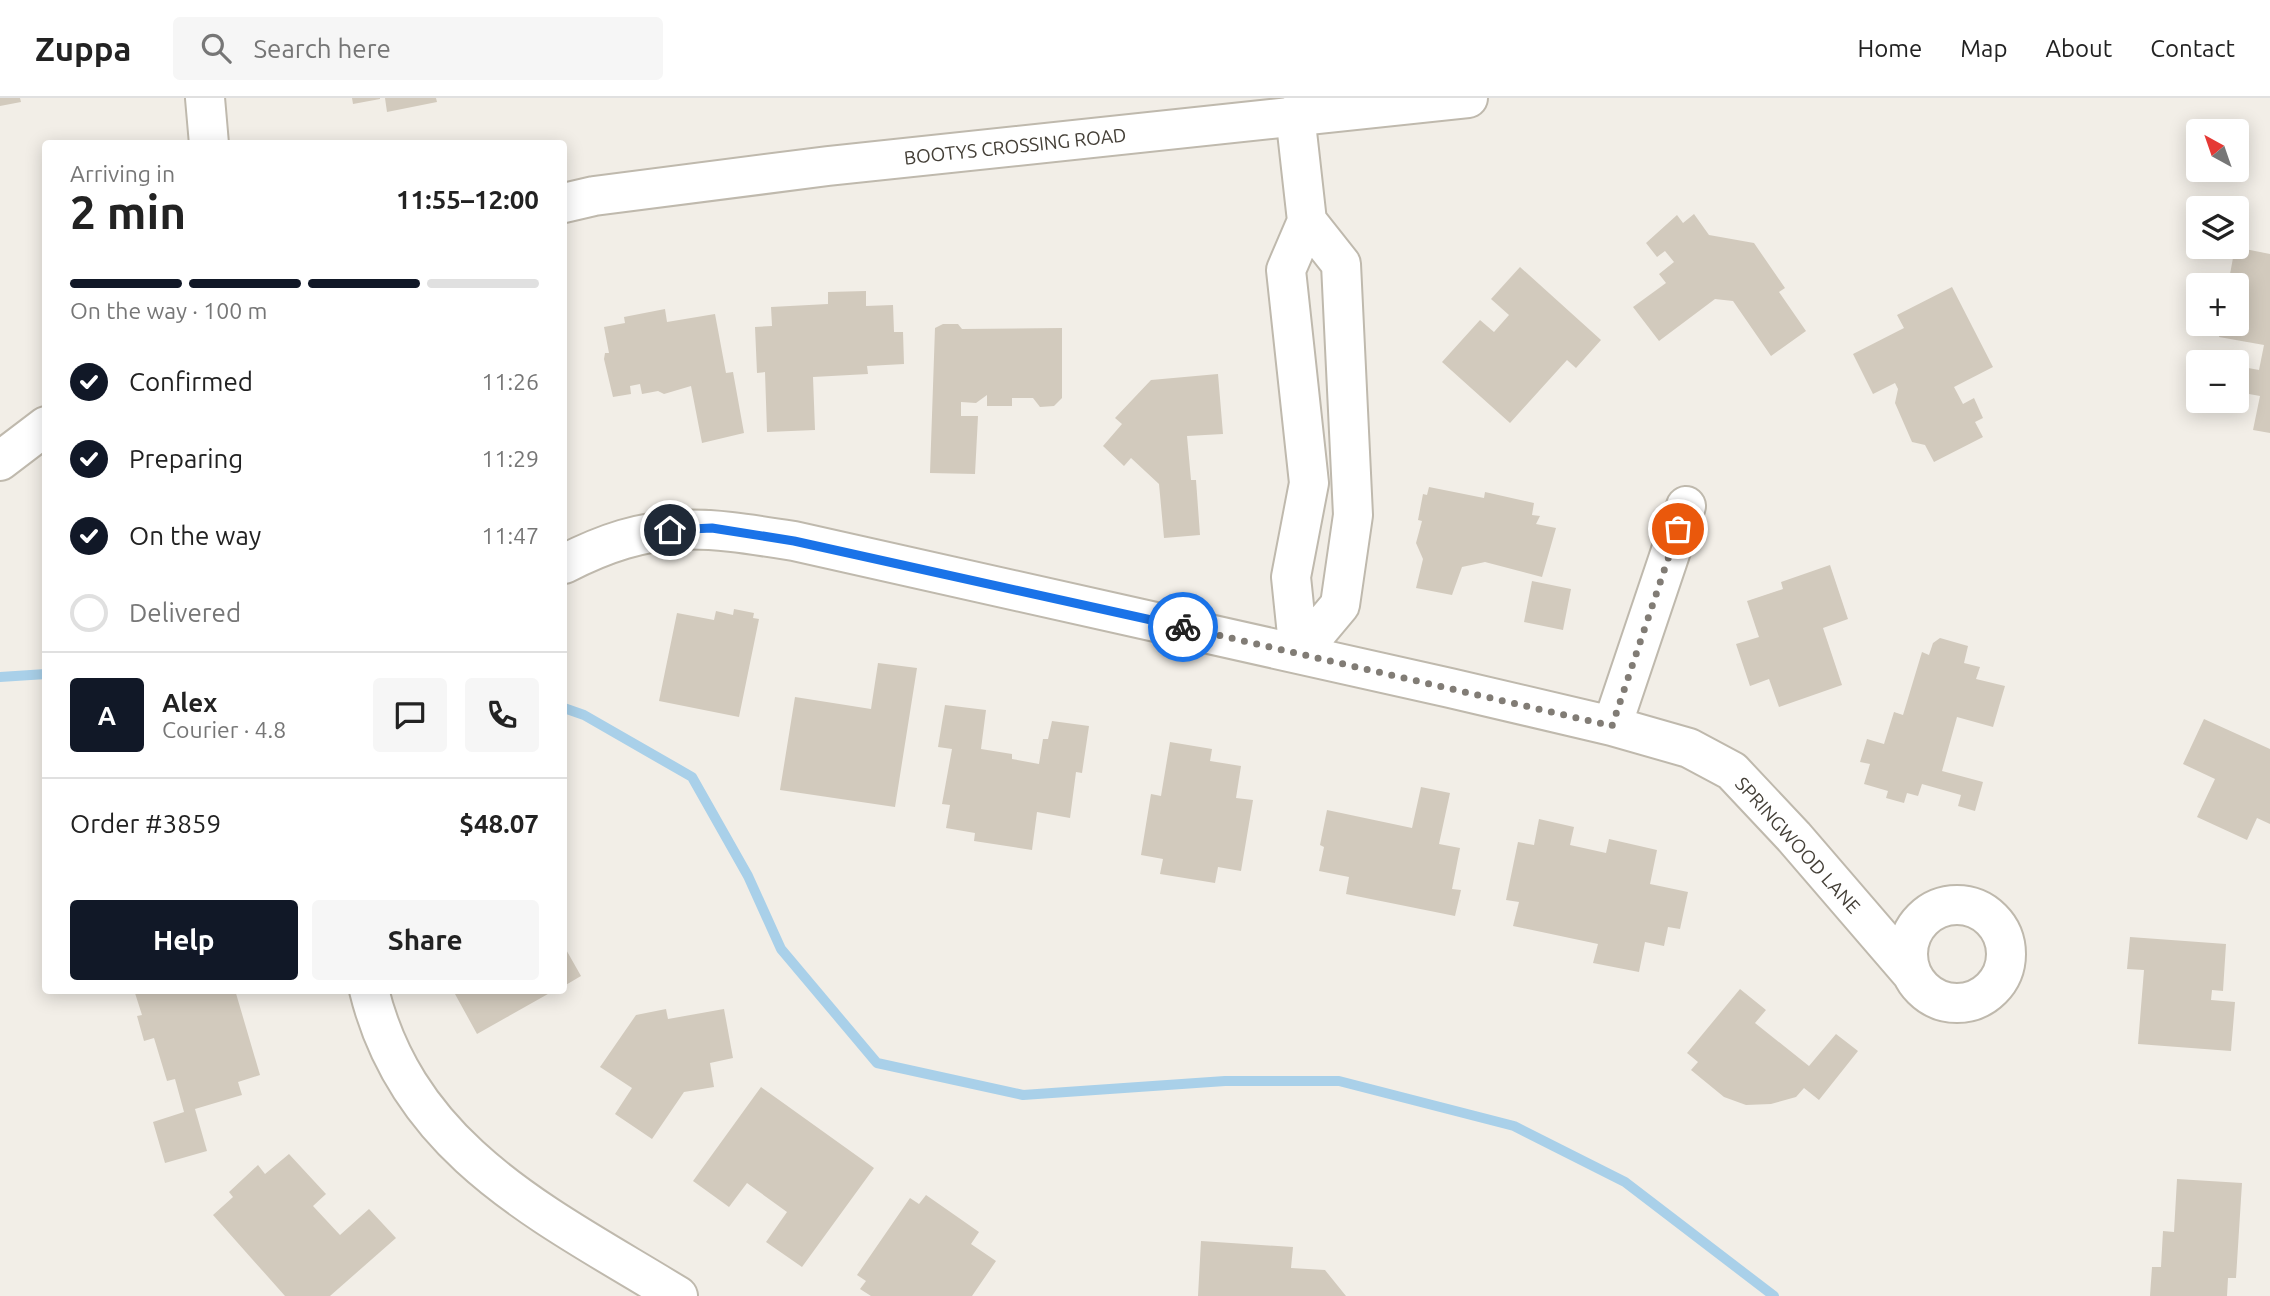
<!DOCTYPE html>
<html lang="en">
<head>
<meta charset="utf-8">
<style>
	body { margin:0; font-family:Ubuntu,sans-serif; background:#f6f6f6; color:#222; height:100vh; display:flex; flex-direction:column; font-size:26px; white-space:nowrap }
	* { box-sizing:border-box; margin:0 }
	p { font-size:23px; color:#767676 }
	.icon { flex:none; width:38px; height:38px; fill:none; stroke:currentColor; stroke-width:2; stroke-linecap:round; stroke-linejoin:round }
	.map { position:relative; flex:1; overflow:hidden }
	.side { position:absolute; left:42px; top:42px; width:525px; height:854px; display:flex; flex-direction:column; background:#fff; border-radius:7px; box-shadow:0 4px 18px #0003 }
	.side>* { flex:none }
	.needle { width:46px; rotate:320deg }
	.fabs { position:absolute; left:2186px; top:21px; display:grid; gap:14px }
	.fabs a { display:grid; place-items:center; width:63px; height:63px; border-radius:7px; background:#fff; box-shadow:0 4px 18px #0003; font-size:35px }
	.pin { position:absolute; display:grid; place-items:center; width:60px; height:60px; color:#fff; margin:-30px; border:4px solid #fff; border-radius:50%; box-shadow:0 2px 7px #0007 }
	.courier { position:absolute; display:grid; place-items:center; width:70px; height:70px; margin:-35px; border:5px solid #1a73e8; border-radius:50%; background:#fff; color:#222; box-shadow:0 2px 9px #0007 }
	.head em { font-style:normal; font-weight:700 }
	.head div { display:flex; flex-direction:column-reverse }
	.head { display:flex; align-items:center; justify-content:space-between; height:119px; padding:0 28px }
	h1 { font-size:46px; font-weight:700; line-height:52px }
	.bar { display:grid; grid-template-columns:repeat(4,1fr); gap:10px 7px; align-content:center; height:84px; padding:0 28px }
	.bar i { height:9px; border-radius:5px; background:#e0e0e0 }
	.bar .active { background:#111827 }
	.bar p { grid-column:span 4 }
	.line { display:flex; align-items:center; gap:18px; padding:0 28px; border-top:2px solid #e0e0e0 }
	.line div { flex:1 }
	.round { display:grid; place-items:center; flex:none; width:74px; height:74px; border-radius:7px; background:#f6f6f6 }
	ol { padding:0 28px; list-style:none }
	li { display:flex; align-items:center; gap:21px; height:77px }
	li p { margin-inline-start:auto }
	li .icon { padding:7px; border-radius:50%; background:#111827; color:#fff; stroke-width:4 }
	li:last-child { color:#767676 }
	li i { width:38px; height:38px; border:4px solid #e0e0e0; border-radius:50% }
	.action { display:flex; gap:14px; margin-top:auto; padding:14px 28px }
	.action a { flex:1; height:80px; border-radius:7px; background:#111827; color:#fff; font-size:28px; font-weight:700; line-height:80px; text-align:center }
	.action a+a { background:#f6f6f6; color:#222 }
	header { display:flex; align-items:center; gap:42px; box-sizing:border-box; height:98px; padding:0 35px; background:#fff; border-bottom:2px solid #e0e0e0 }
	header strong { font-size:33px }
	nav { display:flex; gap:38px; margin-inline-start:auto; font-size:24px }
	.search { width:490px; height:63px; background:#f6f6f6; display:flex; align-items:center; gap:18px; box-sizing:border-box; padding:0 24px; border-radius:7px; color:#767676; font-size:26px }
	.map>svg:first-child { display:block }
</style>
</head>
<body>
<header>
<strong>Zuppa</strong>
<div class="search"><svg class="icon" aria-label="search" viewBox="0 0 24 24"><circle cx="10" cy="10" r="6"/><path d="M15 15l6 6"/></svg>Search here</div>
<nav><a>Home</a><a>Map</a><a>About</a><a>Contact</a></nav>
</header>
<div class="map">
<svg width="2270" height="1198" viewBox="0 0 2270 1198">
	<rect width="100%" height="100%" fill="#f2eee7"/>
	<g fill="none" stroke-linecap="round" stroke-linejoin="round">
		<path stroke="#a9d0e9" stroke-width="10" d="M0 579 46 576
			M564 610 584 617 692 679 748 778 781 851 877 965 1023 997 1225 983H1339L1514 1028 1625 1084 1774 1198"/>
	</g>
	<path fill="#d2cabd" d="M0 0H20L21 4 0 8Z
		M352 0H380V1L353 6Z
		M385 0H436L437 4 387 14Z
		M1694 116 1709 137 1754 145 1785 190 1779 194 1806 233 1771 258 1733 203 1715 201 1659 243 1633 209 1666 185 1659 176 1674 164 1665 153 1657 159 1646 145 1677 117 1683 125Z
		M2235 149 2270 156V335L2253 332 2260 298 2238 294 2243 269 2259 272 2264 247 2219 239 2221 226H2236V187H2228Z
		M1520 169 1601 242 1576 270 1567 262 1510 325 1442 264 1480 222 1494 234 1509 217 1491 201Z
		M1952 189 1993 269 1954 289 1963 306 1974 300 1983 320 1975 324 1983 339 1934 364 1925 347 1912 344 1895 305 1898 291 1895 285 1873 296 1853 256 1904 230 1897 217Z
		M866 193V208L893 207 894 234H903L904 266 867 268 868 276 813 279 815 332 767 334 765 274 757 275 755 229 772 228 771 209 828 206V194Z
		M665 211 667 224 715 216 726 275 733 274 744 335 702 345 691 288 664 296 658 293 642 296 640 286 630 288 631 296 613 299 604 261 605 255H609L604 229 625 225 624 219Z
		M943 226H958L962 231 1062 230V300L1054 308 1040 309 1033 300H1012V308H987V297L976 305 961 304V318H978L975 376 930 375 935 230Z
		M1218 276 1223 336 1187 338 1191 382H1196L1200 437 1164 440 1159 386 1131 360 1124 368 1103 348 1122 326 1115 320 1151 282Z
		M1429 389 1484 400 1485 394 1534 405 1532 417 1540 418 1536 426 1556 430 1542 479 1485 464 1462 469 1452 497 1416 490 1423 461 1416 445 1422 423 1418 422 1423 396 1427 397Z
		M1830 467 1848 521 1823 530 1842 587 1779 609 1769 581 1750 588 1736 546 1759 539 1747 503 1783 491 1781 484Z
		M1532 483 1571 491 1563 532 1524 524Z
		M734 511 754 515 753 520 759 521 739 619 659 603 677 515 714 522 716 513 733 517Z
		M1940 540 1968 548 1964 565 1980 569 1976 581 2005 588 1993 629 1957 619 1942 673 1983 684 1975 713 1958 708 1961 697 1922 686 1918 698 1907 695 1904 705 1886 700 1888 693 1864 686 1870 666 1860 664 1867 641 1884 646 1894 614 1903 617 1922 554 1929 557 1933 545Z
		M878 565 917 570 895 709 780 692 795 599 871 611Z
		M945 607 986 612 981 651 1012 656V661L1039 666 1043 641H1048L1052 623 1089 628 1082 675 1076 674 1070 720 1037 714 1032 752 974 743 975 735 946 730 950 707 942 706 952 651 938 649Z
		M2204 621 2270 651V726L2257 720 2247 742 2197 719 2215 681 2183 666Z
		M1170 644 1212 651 1210 663 1241 668 1236 700 1253 702 1241 773 1218 769 1215 785 1160 776 1163 761 1141 757 1151 696 1161 698Z
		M1421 689 1450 695 1439 746 1460 750 1452 791 1461 792 1455 818 1346 796 1349 779 1319 773 1324 749 1320 747 1327 712 1412 730Z
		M1539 721 1574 729 1570 747 1606 755 1609 741 1657 752 1650 786 1688 794 1680 831 1668 829 1664 848 1645 844 1639 874 1593 865 1598 846 1513 828 1519 804 1506 802 1518 744 1534 747Z
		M2130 839 2226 846 2223 893 2212 892 2211 902 2235 904 2231 953 2138 946 2144 872 2127 871Z
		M564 848 581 878 564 888Z
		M1740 891 1766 912 1755 925 1809 968 1836 936 1858 953 1819 1002 1804 990 1796 999 1771 1006 1746 1007 1724 999 1691 972 1698 964 1687 955Z
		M134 892H235L260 977 238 984 242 997 195 1011 207 1053 165 1065 153 1024 184 1014 175 981 167 983 154 940 144 943 137 918 142 917Z
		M462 892H555L477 936 455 896Z
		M666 911 668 921 724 911 733 960 710 965 714 989 684 994 652 1041 615 1016 632 990 600 969 636 917Z
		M761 989 874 1070 802 1169 766 1144 787 1114 747 1085 729 1109 693 1083Z
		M289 1056 326 1096 313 1108 340 1137 369 1111 396 1140 330 1198H285L213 1117 233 1099 229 1094 258 1067 265 1076Z
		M2177 1081 2242 1085 2236 1180H2228L2227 1198H2150L2152 1169H2161L2163 1133 2174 1134Z
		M926 1097 979 1134 971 1146 996 1163 972 1198H871L860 1191 866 1183 857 1177 910 1100 919 1106Z
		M1201 1143 1293 1149 1291 1170 1325 1172 1346 1198H1198Z"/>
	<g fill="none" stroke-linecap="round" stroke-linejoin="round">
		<g stroke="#bfb9ad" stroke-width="42">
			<path id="minor" d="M205 0 209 46
				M1295 16 1307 123
				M564 466C652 421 699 428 794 443L1450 590 1612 628 1689 650 1732 673 1794 739 1912 876
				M1299 556 1340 507 1353 417 1341 166 1307 123
				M1299 556 1291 479 1309 385 1286 172 1307 123
				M1612 628 1686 408
				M1908 856a49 49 0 1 1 98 0a49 49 0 1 1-98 0Z
				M369 892C409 1055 548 1118 678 1198"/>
		</g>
		<g stroke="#bfb9ad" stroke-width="42">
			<path id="tertiary" d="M564 105 594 98 828 68 1468 0
				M0 363 46 328"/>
		</g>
		<use href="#minor" stroke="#fff" stroke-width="38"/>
		<use href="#tertiary" stroke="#fff" stroke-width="38"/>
	</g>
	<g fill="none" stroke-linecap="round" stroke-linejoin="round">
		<path stroke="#817c75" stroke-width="7" stroke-dasharray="0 12.6" d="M1183 529 1612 628 1678 431"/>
		<path stroke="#1a73e8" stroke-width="9" d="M670 432 712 430 794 443 1183 529"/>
	</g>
	<g text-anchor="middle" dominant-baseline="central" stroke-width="7" stroke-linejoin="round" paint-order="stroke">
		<g font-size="19" fill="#443f37" stroke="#fff">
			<text transform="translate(1015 48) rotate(-6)">BOOTYS CROSSING ROAD</text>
			<text transform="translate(1798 747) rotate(48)">SPRINGWOOD LANE</text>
		</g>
	</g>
</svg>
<div class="fabs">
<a><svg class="needle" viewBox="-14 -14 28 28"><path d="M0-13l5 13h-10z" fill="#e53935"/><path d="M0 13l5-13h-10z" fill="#767676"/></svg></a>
<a><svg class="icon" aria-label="layers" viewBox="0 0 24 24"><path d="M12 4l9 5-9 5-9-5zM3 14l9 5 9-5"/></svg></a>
<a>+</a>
<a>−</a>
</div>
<div class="pin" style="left:1678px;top:431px;background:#ea580c"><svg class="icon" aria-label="bag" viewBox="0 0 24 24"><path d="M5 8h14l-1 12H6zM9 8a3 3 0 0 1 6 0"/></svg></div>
<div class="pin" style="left:670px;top:432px;background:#1f2937"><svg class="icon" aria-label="home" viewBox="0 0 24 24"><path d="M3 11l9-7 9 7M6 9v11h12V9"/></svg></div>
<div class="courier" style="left:1183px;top:529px"><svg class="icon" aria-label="bike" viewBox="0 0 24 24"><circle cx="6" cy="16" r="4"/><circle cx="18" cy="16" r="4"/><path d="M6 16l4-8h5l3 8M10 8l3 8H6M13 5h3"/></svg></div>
<section class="side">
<div class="head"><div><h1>2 min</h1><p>Arriving in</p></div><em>11:55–12:00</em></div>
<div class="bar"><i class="active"></i><i class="active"></i><i class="active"></i><i></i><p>On the way · 100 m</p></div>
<ol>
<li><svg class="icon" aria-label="check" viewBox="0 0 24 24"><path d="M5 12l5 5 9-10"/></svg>Confirmed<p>11:26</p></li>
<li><svg class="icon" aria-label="check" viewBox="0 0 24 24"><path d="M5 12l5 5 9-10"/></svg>Preparing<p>11:29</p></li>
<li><svg class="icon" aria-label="check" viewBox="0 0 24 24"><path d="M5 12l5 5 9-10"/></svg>On the way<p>11:47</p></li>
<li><i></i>Delivered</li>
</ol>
<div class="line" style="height:126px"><b class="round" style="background:#111827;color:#fff">A</b><div><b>Alex</b><p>Courier · 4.8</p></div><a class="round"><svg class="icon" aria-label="chat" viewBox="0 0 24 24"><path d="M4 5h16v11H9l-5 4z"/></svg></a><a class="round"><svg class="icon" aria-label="phone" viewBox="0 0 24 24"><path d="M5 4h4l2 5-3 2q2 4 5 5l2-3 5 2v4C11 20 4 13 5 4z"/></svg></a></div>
<div class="line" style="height:91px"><div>Order #3859</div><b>$48.07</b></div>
<div class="action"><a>Help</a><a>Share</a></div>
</section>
</div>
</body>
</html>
